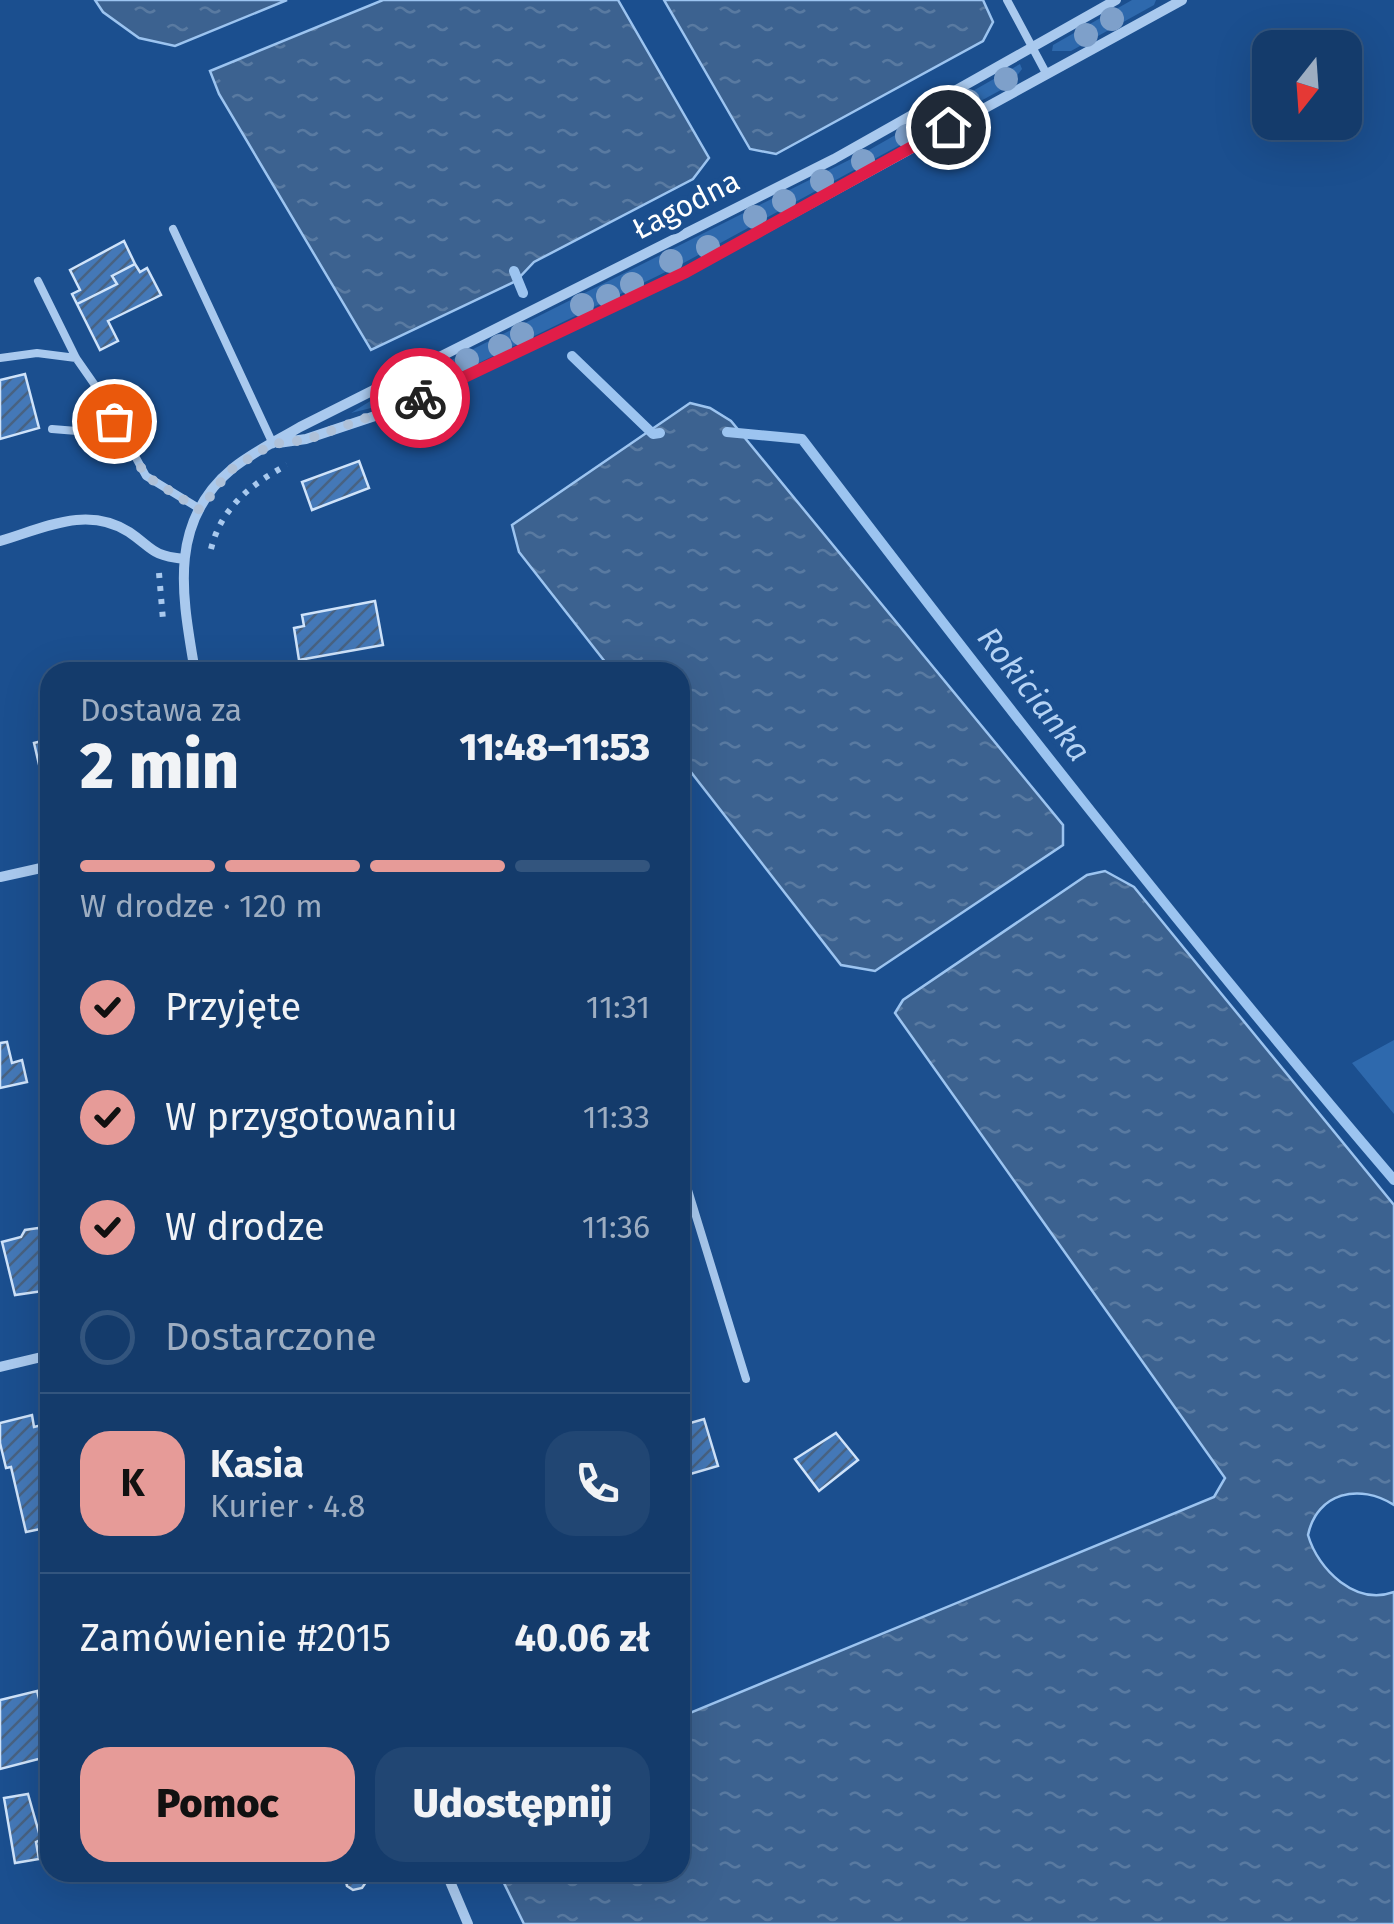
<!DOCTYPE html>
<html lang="pl">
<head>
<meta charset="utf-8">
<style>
	body { margin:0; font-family:"Fira Sans",sans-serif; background:#214673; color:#f1f3f6; height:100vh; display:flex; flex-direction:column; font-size:38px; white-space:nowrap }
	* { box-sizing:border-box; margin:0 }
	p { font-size:32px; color:#9dadc1 }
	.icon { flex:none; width:55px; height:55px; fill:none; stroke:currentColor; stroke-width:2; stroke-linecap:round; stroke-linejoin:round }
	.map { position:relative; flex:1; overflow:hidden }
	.sheet { position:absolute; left:40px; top:662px; width:650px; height:1220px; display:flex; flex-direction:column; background:#143b6b; border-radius:30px; box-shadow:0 10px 40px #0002,0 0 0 2px #33557e }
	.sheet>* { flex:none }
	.needle { width:65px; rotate:197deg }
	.fabs { position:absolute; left:1252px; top:30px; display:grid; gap:20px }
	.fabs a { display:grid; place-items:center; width:110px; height:110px; border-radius:20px; background:#143b6b; box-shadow:0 10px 40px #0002,0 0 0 2px #33557e; font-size:50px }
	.pin { position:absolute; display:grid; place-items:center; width:85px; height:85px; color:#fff; margin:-42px; border:5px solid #fff; border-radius:50%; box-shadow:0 2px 10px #0007 }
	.courier { position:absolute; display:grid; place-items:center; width:100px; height:100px; margin:-50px; border:8px solid #e11d48; border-radius:50%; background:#fff; color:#222; box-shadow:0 2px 12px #0007 }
	.headline em { font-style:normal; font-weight:800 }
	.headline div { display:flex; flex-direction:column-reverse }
	.headline { display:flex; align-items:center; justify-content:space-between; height:170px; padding:0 40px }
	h1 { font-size:65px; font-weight:800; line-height:75px }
	.bar { display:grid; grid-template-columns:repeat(4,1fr); gap:15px 10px; align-content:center; height:120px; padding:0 40px }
	.bar i { height:12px; border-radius:8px; background:#33557e }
	.bar .current { background:#e69b98 }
	.bar p { grid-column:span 4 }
	.line { display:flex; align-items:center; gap:25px; padding:0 40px; border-top:2px solid #33557e }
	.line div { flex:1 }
	.round { display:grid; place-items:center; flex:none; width:105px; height:105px; border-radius:30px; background:#214673 }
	ol { padding:0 40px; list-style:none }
	li { display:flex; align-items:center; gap:30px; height:110px }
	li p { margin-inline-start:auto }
	li .icon { padding:10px; border-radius:50%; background:#e69b98; color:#111; stroke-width:4 }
	li:last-child { color:#9dadc1 }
	li i { width:55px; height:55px; border:5px solid #33557e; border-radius:50% }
	.button { display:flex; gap:20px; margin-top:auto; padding:20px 40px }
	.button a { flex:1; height:115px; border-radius:30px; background:#e69b98; color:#111; font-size:40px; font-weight:800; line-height:115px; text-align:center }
	.button a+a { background:#214673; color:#f1f3f6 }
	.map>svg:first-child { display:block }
</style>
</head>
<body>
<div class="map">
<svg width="1394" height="1924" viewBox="0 0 1394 1924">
	<defs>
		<pattern id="water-ripples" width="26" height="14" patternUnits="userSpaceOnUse" patternTransform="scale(2.5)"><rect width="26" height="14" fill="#3c6290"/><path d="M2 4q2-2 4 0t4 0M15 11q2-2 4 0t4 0" fill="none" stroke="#597aa1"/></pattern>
		<pattern id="building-hatch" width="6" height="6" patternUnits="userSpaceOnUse" patternTransform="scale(2.5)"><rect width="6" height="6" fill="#4478b7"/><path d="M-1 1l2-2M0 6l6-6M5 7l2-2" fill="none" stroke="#486282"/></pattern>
	</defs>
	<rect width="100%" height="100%" fill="#1b4f8f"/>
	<path fill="#2e69ad" d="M1132 0H1156L1154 5 1071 51H1052L1053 45Z
		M1020 64 1022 69 1010 85 680 265 452 376 375 407 351 413 372 400 869 150Z
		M1394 1040V1114L1352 1063Z"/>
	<path fill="url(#water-ripples)" stroke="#9cc4f0" stroke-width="2.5" d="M95 0H287L175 46 139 38 103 12Z
		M383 0H618L709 158 693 179 534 262 516 281 371 350 219 94 210 71Z
		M664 0H983L993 22 983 41 776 154 750 149Z
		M690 403 710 408 731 421 1063 825V845L875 971 841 965 680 758V672H613L519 552 512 525Z
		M1105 871 1134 887 1394 1205V1505C1360 1483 1317 1492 1308 1535 1318 1570 1356 1606 1394 1592V1924H524L499 1873 680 1872V1717L1214 1497 1225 1478 895 1013 903 1000 1087 875Z"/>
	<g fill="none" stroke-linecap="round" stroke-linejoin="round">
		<path stroke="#9cc4f0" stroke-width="10" d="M514 271 523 293
			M572 356 653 434 660 433
			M727 432 802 439C994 691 1189 940 1394 1180"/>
	</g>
	<path fill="url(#building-hatch)" stroke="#cfe3fa" stroke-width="2.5" d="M124 241 135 264 112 276 117 284 77 304 72 294 80 290 70 270Z
		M135 264 140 272 147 268 161 295 108 321 118 341 100 350 77 304 117 284 112 276Z
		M25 374 39 428 0 439V380Z
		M359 461 369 488 312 510 302 482Z
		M375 601 383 645 299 660 294 628 304 626 302 615Z
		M50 739V784L44 786 34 743Z
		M7 1042 12 1063 22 1060 27 1082 0 1088V1043Z
		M38 1228 44 1232 50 1231V1290L15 1295 2 1242 21 1237 25 1230Z
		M32 1415 34 1427 50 1423V1527L26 1532 11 1467 6 1468 0 1443V1423Z
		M704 1419 718 1466 680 1477V1426Z
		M836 1433 858 1460 819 1491 795 1459Z
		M37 1691 46 1725 41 1729 43 1736H49L50 1756 0 1769V1700Z
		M28 1794 41 1840 36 1842 39 1859 15 1863 4 1798Z
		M329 1872H381L382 1878 366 1882 362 1888 353 1890 347 1886 344 1874 330 1877Z"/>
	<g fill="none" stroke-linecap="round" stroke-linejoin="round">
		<path stroke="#a9c9ee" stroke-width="6" stroke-dasharray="5 8" stroke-linecap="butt" d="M211 549C221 508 251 484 287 465
			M159 573 163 620"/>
		<path stroke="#a9c9ee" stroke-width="8" d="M1007 0 1046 73
			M173 229 273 444
			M38 281 76 358 99 391 146 476 200 509
			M0 358 37 353 76 358
			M52 429 102 433 127 448
			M680 1164 746 1379"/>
		<path stroke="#a9c9ee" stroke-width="10" d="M278 443 306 439 399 408 686 272 1182 0
			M0 541C44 528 87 505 129 532 154 549 150 555 184 559
			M195 672C183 599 166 523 233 468 253 452 278 440 300 427L834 159 1116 0
			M0 877 50 866
			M0 1367 50 1355
			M446 1872 468 1924"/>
	</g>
	<g fill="#7ea0ca">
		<circle cx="1112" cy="19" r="12"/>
		<circle cx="1086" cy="35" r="12"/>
		<circle cx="1006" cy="79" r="12"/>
		<circle cx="968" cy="101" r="12"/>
		<circle cx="907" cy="136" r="12"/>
		<circle cx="863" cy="161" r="12"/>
		<circle cx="822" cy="181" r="12"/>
		<circle cx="784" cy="201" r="12"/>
		<circle cx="755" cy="217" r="12"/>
		<circle cx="708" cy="247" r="12"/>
		<circle cx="671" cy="261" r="12"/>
		<circle cx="632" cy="284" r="12"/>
		<circle cx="608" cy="296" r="12"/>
		<circle cx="582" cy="305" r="12"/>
		<circle cx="522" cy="334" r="12"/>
		<circle cx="500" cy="346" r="12"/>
		<circle cx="467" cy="360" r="12"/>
		<circle cx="430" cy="377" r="12"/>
		<circle cx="389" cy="397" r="12"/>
	</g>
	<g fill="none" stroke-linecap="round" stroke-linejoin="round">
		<path stroke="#afc1d8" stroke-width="10" stroke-dasharray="0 18" d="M114 421 146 476 200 510 229 471 272 444 306 440 420 398"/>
		<path stroke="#e11d48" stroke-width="12" d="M420 398 686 272 948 127"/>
	</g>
	<g text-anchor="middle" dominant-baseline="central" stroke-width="10" stroke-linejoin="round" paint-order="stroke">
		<g font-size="30" fill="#fff" stroke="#1b4f8f">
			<text transform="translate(686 205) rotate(-27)">Łagodna</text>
		</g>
		<g font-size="32" font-style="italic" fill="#b5d3f5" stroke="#1b4f8f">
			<text transform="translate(1034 694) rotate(52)">Rokicianka</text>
		</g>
	</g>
</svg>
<div class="fabs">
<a><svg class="needle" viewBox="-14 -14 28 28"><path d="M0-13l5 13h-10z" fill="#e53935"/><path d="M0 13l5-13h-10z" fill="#9dadc1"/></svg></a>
</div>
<div class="pin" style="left:114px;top:421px;background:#ea580c"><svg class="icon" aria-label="bag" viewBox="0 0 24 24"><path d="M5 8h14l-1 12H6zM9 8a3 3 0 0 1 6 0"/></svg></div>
<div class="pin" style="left:948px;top:127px;background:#1f2937"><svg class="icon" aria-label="home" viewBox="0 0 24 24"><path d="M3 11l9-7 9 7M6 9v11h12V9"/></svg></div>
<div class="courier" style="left:420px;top:398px"><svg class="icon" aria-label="bike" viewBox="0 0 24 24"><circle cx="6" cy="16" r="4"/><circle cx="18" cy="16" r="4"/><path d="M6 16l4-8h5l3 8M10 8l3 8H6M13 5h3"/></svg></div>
<section class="sheet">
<div class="headline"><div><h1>2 min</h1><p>Dostawa za</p></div><em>11:48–11:53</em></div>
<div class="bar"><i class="current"></i><i class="current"></i><i class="current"></i><i></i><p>W drodze · 120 m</p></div>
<ol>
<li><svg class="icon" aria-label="check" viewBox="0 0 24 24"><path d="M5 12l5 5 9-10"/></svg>Przyjęte<p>11:31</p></li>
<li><svg class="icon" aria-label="check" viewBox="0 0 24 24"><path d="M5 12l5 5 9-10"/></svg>W przygotowaniu<p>11:33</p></li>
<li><svg class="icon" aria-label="check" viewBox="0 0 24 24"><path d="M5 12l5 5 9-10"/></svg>W drodze<p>11:36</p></li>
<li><i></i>Dostarczone</li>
</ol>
<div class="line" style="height:180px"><b class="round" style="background:#e69b98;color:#111">K</b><div><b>Kasia</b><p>Kurier · 4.8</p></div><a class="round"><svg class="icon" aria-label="phone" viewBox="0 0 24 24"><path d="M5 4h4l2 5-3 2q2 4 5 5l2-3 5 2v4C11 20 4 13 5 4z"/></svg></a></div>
<div class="line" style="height:130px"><div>Zamówienie #2015</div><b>40.06 zł</b></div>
<div class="button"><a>Pomoc</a><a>Udostępnij</a></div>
</section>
</div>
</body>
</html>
